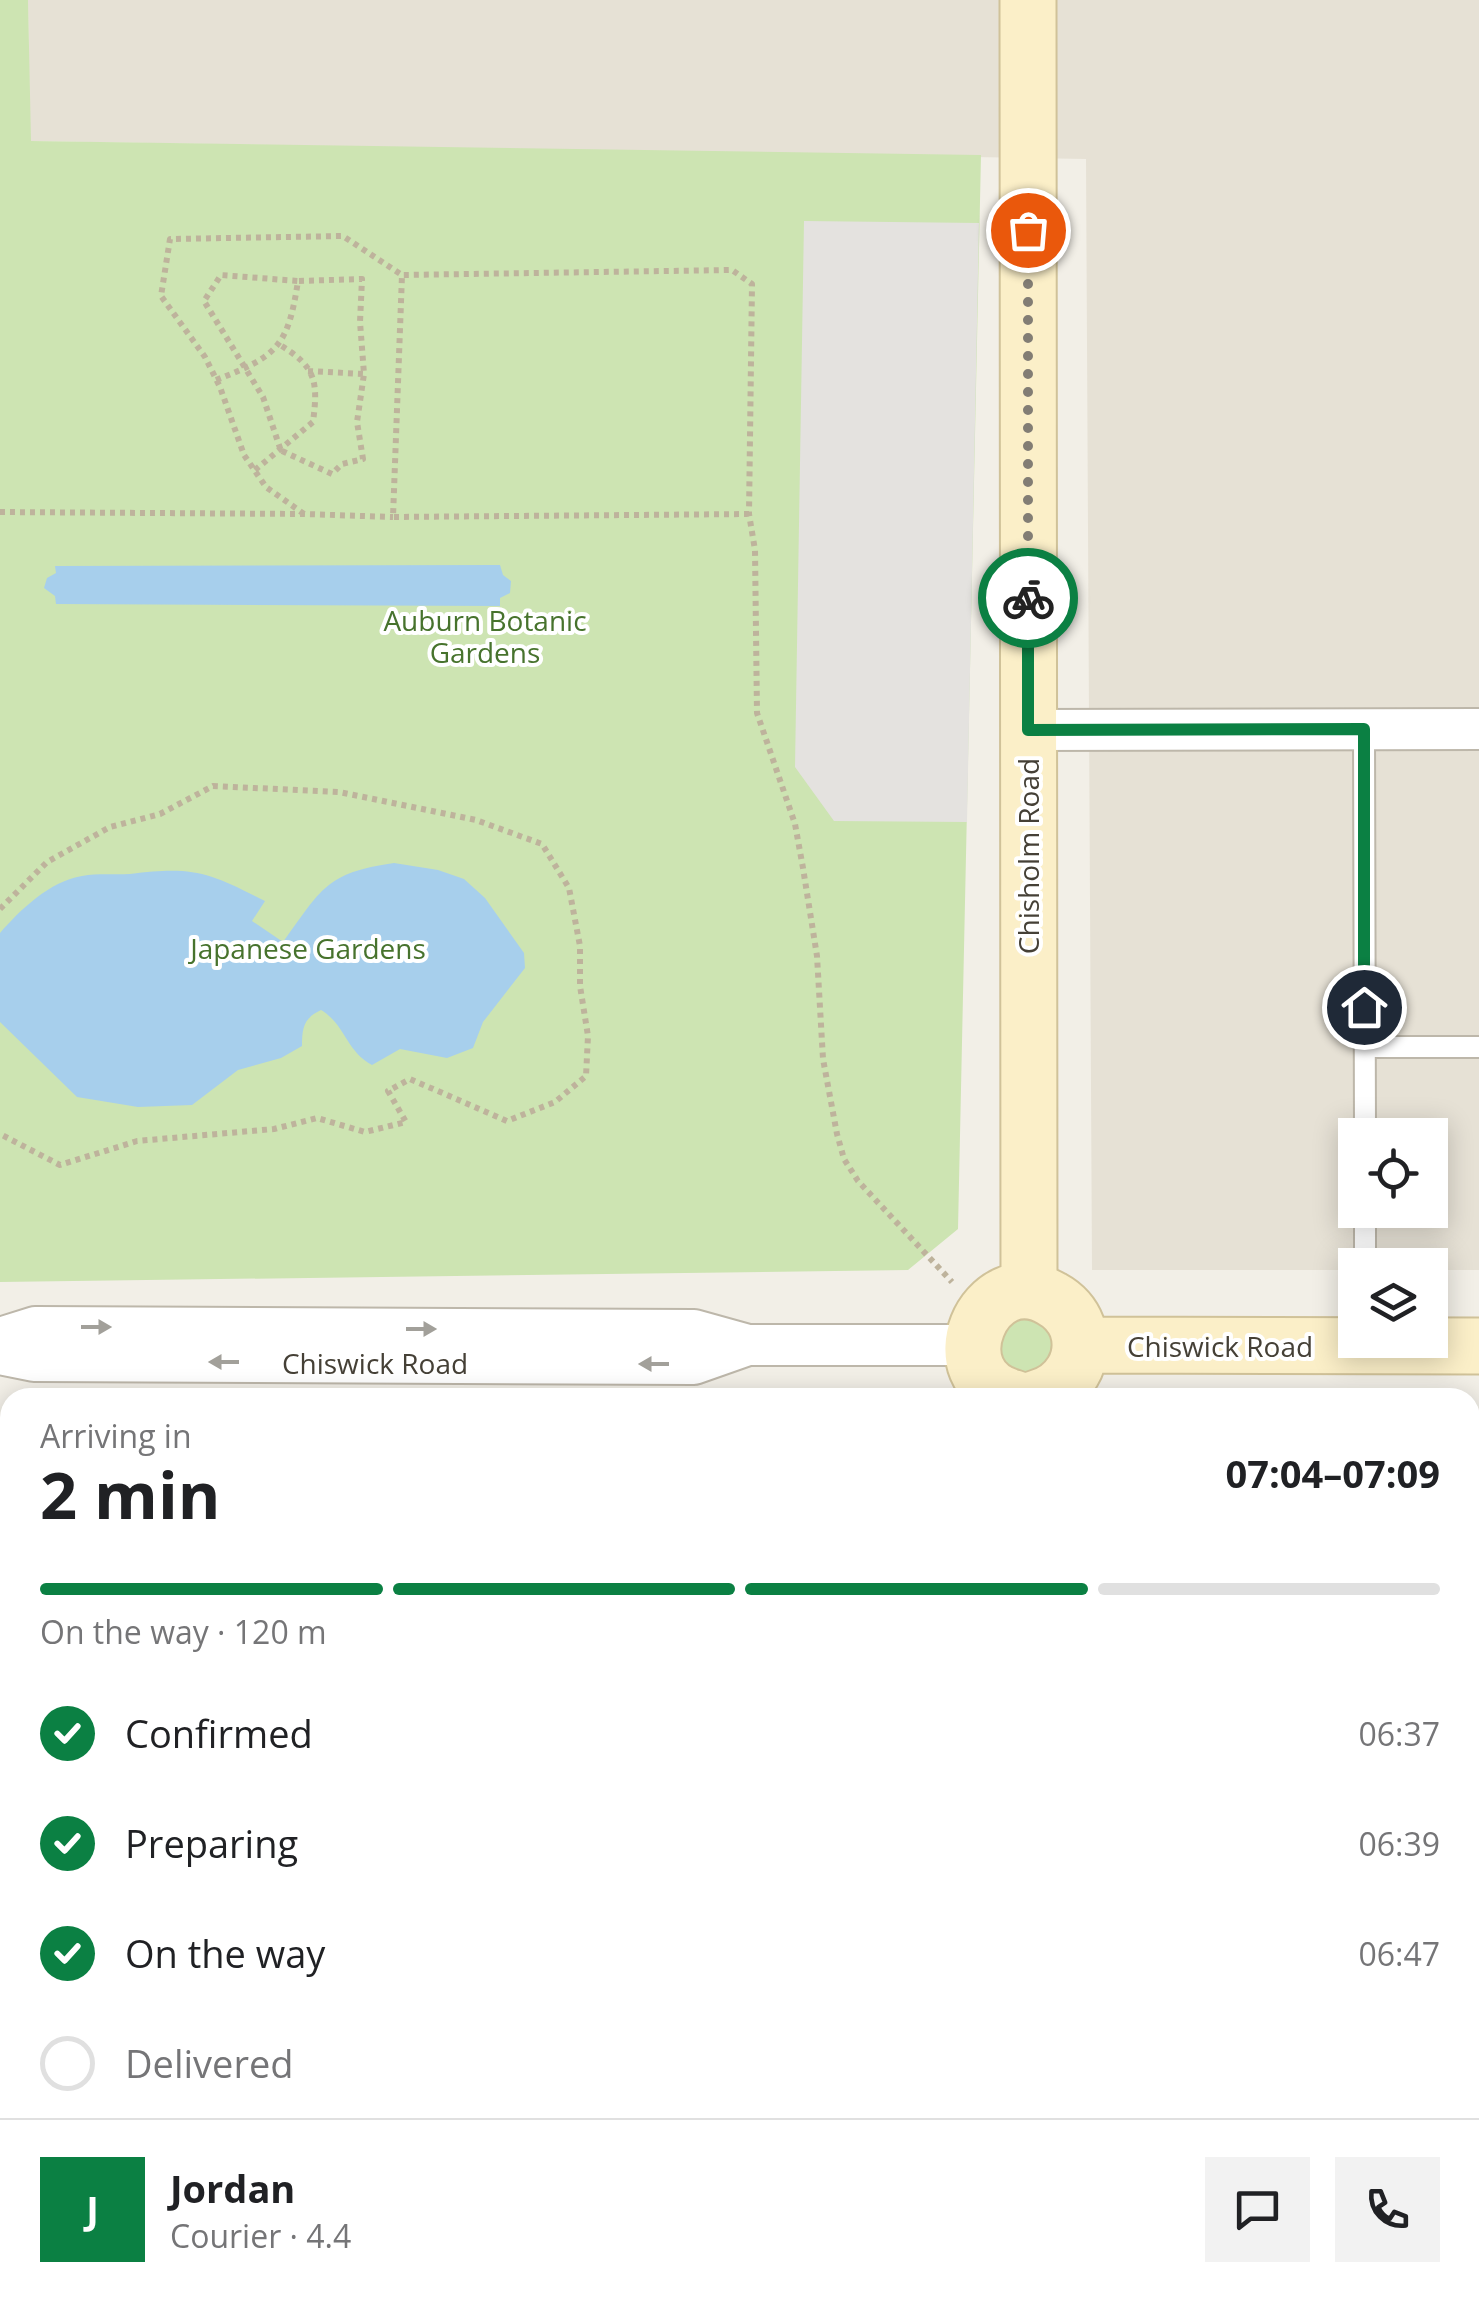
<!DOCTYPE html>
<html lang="en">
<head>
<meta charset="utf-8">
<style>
	body { margin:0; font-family:"Open Sans",sans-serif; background:#f2f2f2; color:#202124; height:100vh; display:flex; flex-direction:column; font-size:38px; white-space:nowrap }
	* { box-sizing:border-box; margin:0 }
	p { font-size:32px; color:#757577 }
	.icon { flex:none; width:55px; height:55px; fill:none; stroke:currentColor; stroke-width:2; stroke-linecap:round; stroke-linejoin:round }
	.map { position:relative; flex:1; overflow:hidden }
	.drawer { position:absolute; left:0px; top:1388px; width:1480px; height:932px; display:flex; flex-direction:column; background:#fff; border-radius:30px 30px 0 0; box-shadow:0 5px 25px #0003 }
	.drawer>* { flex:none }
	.buttons { position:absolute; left:1338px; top:1118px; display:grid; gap:20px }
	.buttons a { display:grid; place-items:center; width:110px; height:110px; border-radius:0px; background:#fff; box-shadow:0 5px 25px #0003; font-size:50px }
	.pin { position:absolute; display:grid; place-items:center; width:85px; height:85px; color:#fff; margin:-42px; border:5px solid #fff; border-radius:50%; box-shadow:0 2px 10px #0007 }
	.courier { position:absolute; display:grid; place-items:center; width:100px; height:100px; margin:-50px; border:8px solid #0b8043; border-radius:50%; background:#fff; color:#222; box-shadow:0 2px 12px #0007 }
	.summary em { font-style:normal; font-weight:700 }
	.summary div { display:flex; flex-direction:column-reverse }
	.summary { display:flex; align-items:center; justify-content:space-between; height:170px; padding:0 40px }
	h1 { font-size:65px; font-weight:700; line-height:75px }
	.bar { display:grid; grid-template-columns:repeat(4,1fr); gap:15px 10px; align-content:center; height:120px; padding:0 40px }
	.bar i { height:12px; border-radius:8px; background:#e0e0e0 }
	.bar .active { background:#0b8043 }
	.bar p { grid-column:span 4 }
	.line { display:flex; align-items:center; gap:25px; padding:0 40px; border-top:2px solid #e0e0e0 }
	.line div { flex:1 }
	.round { display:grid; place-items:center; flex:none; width:105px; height:105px; border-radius:0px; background:#f2f2f2 }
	ol { padding:0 40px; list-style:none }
	li { display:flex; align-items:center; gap:30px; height:110px }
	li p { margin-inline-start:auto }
	li .icon { padding:10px; border-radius:50%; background:#0b8043; color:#fff; stroke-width:4 }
	li:last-child { color:#757577 }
	li i { width:55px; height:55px; border:5px solid #e0e0e0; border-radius:50% }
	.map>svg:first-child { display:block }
</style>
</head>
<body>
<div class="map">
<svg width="1479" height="2319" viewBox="0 0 1479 2319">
	<rect width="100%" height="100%" fill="#f2efe7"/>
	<path fill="#e6e1d5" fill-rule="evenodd" d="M28 0H1479V1270H1430V1265H1355V1270H1092L1086 159 30 141ZM1355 1135H1430V1210H1355Z"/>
	<path fill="#ebe4d2" d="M1470 1414H1479V2319H1099V2310H1470Z"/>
	<path fill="#cde4b2" d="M0 0H28L31 141 981 155 958 1229 908 1270 0 1282Z
		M1016 1315 1053 1325 1054 1363 1026 1376 1006 1368 996 1338Z"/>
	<path fill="#e4e2df" d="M804 221 979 223 967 822 834 821 795 767Z"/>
	<path fill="#a7cfec" d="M500 565 503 575 511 581 510 593 500 598V606L56 604 55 596 44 588 47 578 56 573 55 566Z
		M394 863 438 870 464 879 485 898 524 953 525 968 483 1022 473 1048 447 1058 400 1049 372 1065C345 1050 346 1025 321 1010 304 1018 302 1027 302 1046L281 1058 238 1070 192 1105 138 1107 77 1097 0 1022V933C20 910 50 881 82 876 98 873 114 875 130 874 193 866 208 872 265 901L252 921 283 942C322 889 325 873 394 863Z"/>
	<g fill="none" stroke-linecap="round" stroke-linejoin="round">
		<g stroke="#bdb7aa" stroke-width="24">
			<path id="lane" d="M1364 729 1365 1135
				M1365 1047H1479
				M1365 1210V1265
				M881 2310V2319"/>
		</g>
		<g stroke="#bdb7aa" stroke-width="44">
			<path id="street" d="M1028 730 1479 729
				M0 1338 35 1327 694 1330 748 1345H972
				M0 1354 34 1361 694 1364 748 1345"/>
		</g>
		<g stroke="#d0c299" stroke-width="59">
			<path id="secondary" d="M1028 0 1029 1291
				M1080 1345 1479 1346
				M1014 1398C934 1378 984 1259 1052 1299 1063 1305 1072 1314 1077 1327 1088 1359 1068 1390 1037 1398
				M1025 2310V2319"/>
		</g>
		<path stroke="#beb39c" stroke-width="6" stroke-dasharray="5 5" stroke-linecap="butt" d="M308 371 364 374
			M216 380C278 356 288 346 298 281L221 275 204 301 263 397 281 451
			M282 451 332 474 342 464 363 459 357 422 364 374 360 322 362 279 298 281
			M255 470 313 422C318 383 317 367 280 345
			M0 512 304 514 393 517
			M304 514 266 487 244 455 220 387 205 357 161 296 170 239 343 236 402 275
			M749 514 393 517 402 275 732 270 752 284 749 514 755 550 757 713 795 824 803 868 817 956 823 1059 837 1134 844 1159 858 1181 952 1282
			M0 909 47 862 110 827 160 814 213 786 339 792 476 820 542 844 569 888 580 946V986L588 1036 586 1076 555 1102 507 1121 410 1079 388 1091 406 1122 365 1132 317 1118 274 1129 137 1141 60 1165 0 1134"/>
		<use href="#lane" stroke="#fff" stroke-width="20"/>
		<use href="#street" stroke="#fff" stroke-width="40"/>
		<use href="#secondary" stroke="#fbefc8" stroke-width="55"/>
	</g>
	<defs><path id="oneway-solid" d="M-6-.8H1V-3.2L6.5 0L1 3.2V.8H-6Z" transform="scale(2.5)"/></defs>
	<g fill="#a2a09a">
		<use href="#oneway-solid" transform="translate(96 1327)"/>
		<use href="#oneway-solid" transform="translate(421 1329)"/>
		<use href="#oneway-solid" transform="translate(224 1362) rotate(-180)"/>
		<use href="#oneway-solid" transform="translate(654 1364) rotate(-180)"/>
	</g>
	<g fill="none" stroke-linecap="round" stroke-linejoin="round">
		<path stroke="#827d74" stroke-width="10" stroke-dasharray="0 18" d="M1028 230V598"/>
		<path stroke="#0b8043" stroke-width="12" d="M1028 598V730L1364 729V1007"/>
	</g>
	<g text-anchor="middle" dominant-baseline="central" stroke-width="8" stroke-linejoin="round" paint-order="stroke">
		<g font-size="28" fill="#47732d" stroke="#fff">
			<text x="485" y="620">Auburn Botanic<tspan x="485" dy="32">Gardens</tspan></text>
			<text x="308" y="948">Japanese Gardens</text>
		</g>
		<g font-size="28" fill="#454036" stroke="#fff">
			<text transform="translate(1028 856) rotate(-90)">Chisholm Road</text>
			<text x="1220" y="1346">Chiswick Road</text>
			<text x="375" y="1363">Chiswick Road</text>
		</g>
	</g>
</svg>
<div class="buttons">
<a><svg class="icon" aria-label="locate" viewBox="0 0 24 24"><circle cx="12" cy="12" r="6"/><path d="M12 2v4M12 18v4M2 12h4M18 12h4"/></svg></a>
<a><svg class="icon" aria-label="layers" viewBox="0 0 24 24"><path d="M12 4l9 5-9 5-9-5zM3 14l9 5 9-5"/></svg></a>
</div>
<div class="pin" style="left:1028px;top:230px;background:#ea580c"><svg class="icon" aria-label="bag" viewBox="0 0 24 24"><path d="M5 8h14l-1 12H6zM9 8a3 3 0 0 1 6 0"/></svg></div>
<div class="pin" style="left:1364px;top:1007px;background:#1f2937"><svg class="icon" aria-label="home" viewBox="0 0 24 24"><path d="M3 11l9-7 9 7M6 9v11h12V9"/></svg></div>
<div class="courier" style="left:1028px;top:598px"><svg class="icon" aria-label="bike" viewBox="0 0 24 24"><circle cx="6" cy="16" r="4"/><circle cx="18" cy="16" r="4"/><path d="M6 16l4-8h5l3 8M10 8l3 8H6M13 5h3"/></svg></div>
<section class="drawer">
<div class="summary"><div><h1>2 min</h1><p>Arriving in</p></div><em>07:04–07:09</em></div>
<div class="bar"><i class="active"></i><i class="active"></i><i class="active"></i><i></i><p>On the way · 120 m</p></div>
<ol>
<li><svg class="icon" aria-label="check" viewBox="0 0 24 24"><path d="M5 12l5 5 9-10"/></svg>Confirmed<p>06:37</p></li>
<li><svg class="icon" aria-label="check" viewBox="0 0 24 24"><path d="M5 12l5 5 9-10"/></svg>Preparing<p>06:39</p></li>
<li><svg class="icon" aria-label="check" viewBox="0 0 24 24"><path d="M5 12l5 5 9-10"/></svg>On the way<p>06:47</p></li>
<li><i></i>Delivered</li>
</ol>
<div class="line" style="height:180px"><b class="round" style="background:#0b8043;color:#fff">J</b><div><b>Jordan</b><p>Courier · 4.4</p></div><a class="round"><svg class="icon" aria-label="chat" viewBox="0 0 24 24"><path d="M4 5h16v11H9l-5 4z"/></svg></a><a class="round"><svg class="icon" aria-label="phone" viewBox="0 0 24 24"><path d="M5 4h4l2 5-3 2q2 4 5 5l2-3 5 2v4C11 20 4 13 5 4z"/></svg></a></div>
</section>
</div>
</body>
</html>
